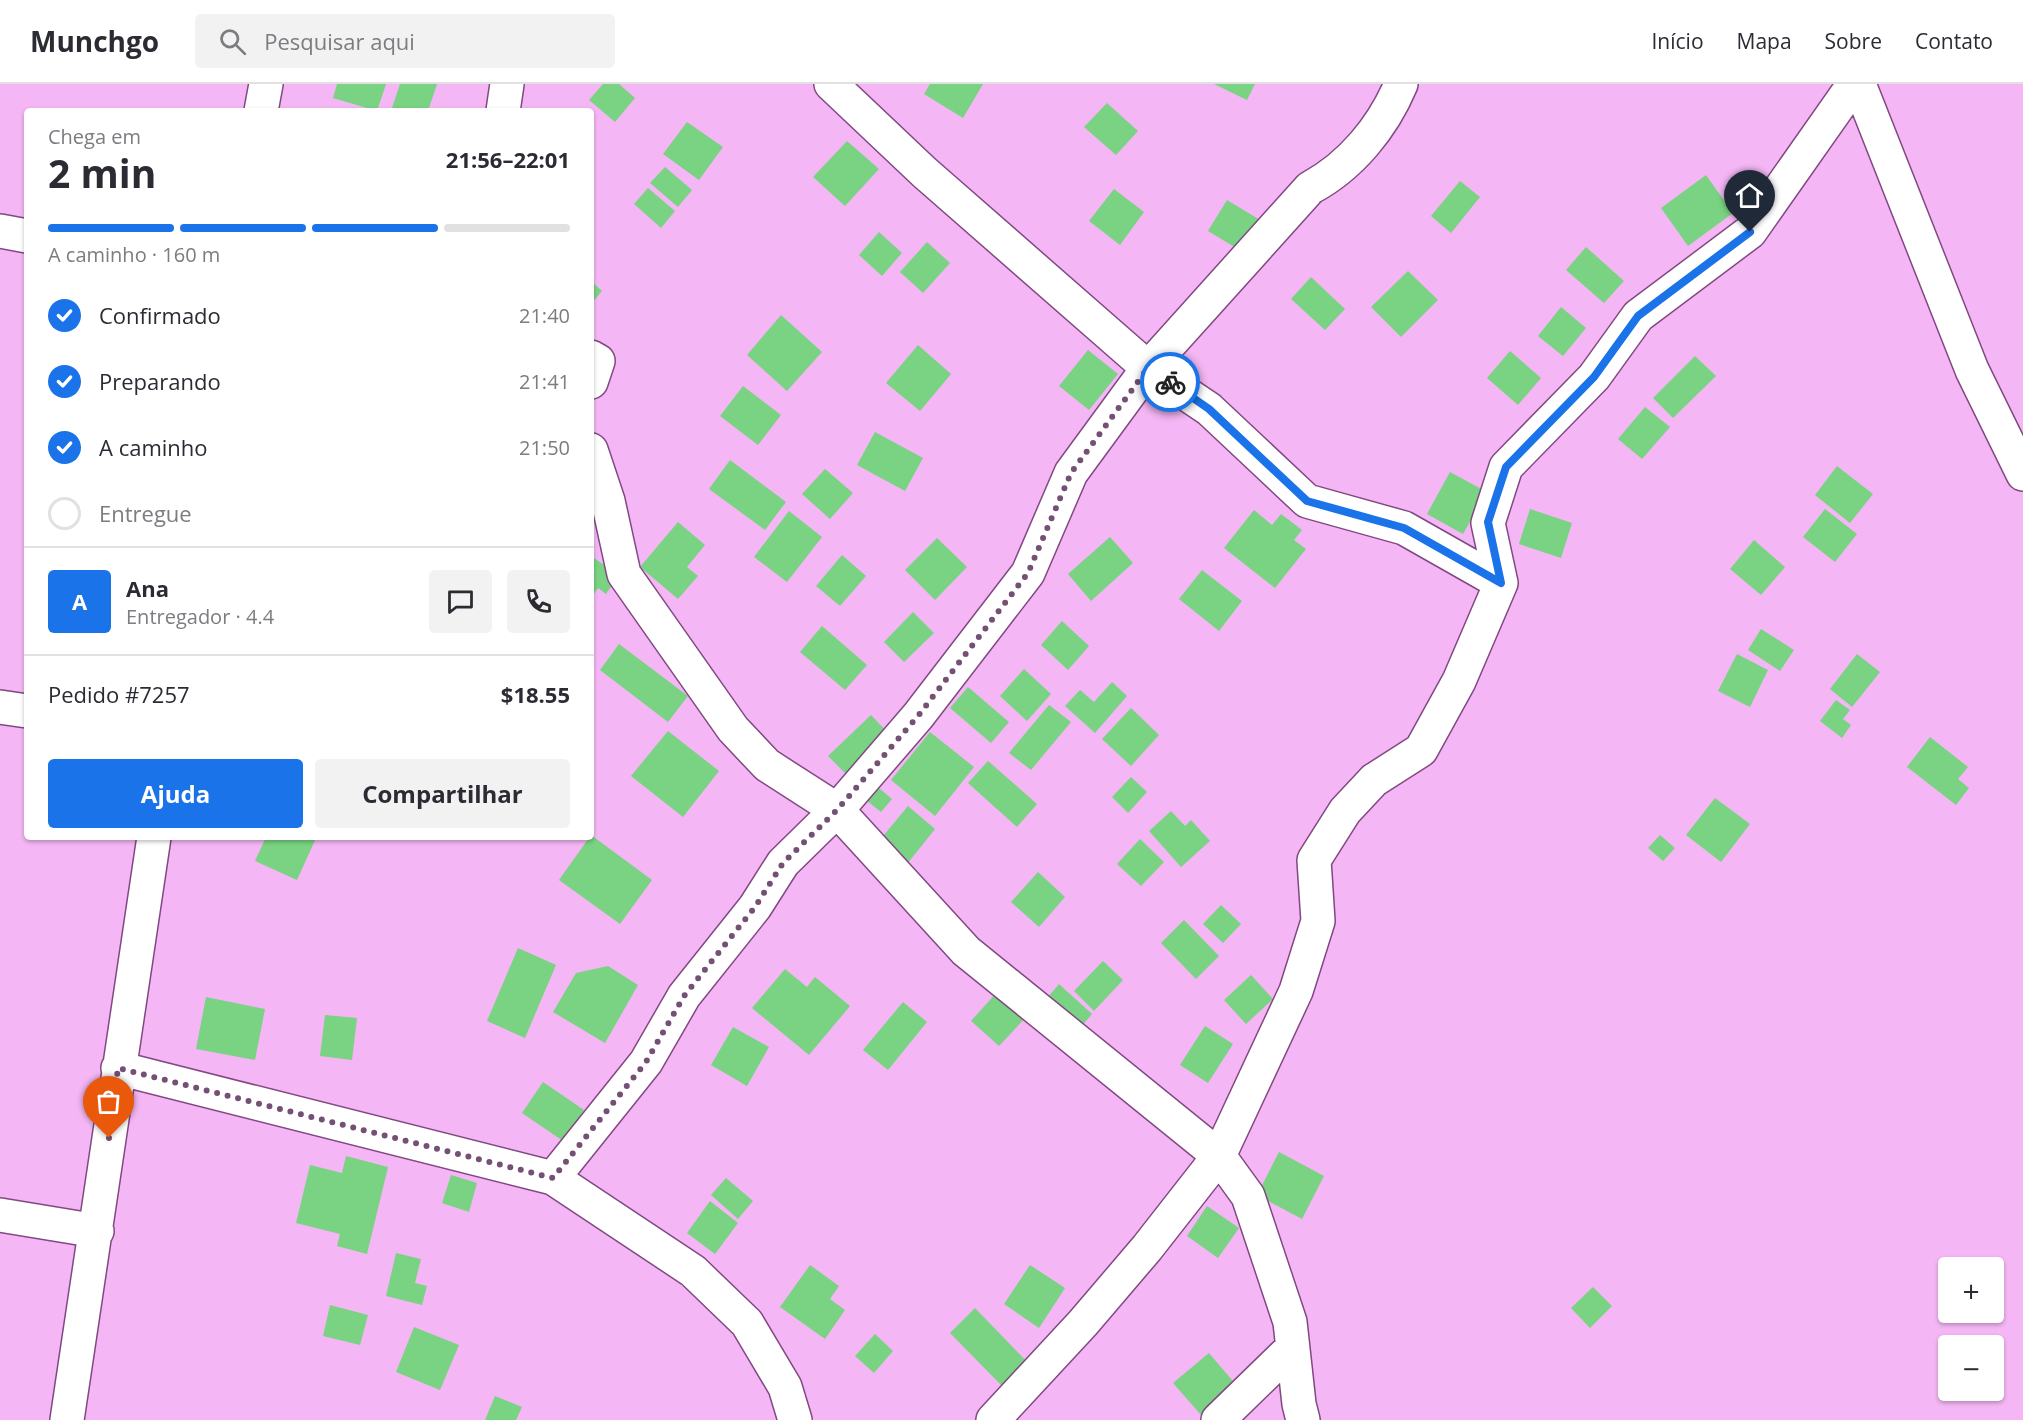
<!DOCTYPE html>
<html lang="pt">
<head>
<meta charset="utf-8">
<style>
	body { margin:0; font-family:"Open Sans",sans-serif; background:#f2f2f3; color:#2b2b33; height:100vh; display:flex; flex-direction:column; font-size:22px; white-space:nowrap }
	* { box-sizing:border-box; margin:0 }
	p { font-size:20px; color:#7c7c81 }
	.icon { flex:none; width:33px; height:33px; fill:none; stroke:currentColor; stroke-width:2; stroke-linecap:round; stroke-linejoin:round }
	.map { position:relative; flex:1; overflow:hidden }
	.panel { position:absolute; left:24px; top:24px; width:570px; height:732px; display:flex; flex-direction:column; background:#fff; border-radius:6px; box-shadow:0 2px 4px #0004 }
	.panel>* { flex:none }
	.fabs { position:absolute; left:1938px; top:1173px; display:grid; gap:12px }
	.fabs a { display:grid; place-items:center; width:66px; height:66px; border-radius:6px; background:#fff; box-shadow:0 2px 4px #0004; font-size:30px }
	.pin { position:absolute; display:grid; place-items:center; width:51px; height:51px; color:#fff; margin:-62px -26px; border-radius:50% 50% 50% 0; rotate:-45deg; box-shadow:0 0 6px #0007 }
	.pin .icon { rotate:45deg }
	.courier { position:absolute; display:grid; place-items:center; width:60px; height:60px; margin:-30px; border:4px solid #1a73e8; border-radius:50%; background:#fff; color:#222; box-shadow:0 2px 8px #0007 }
	.overview em { font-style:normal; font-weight:700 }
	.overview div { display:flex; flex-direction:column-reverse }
	.overview { display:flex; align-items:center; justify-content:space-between; height:102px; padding:0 24px }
	h1 { font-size:39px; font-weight:700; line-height:45px }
	.bar { display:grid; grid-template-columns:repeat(4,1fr); gap:9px 6px; align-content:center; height:72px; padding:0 24px }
	.bar i { height:8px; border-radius:4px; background:#e1e1e2 }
	.bar .on { background:#1a73e8 }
	.bar p { grid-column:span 4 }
	.line { display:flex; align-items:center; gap:15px; padding:0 24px; border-top:2px solid #e1e1e2 }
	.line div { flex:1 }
	.round { display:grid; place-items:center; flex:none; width:63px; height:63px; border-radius:6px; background:#f2f2f3 }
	ol { padding:0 24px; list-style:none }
	li { display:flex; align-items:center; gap:18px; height:66px }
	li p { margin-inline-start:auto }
	li .icon { padding:6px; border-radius:50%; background:#1a73e8; color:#fff; stroke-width:4 }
	li:last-child { color:#7c7c81 }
	li i { width:33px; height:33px; border:3px solid #e1e1e2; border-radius:50% }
	.action { display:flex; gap:12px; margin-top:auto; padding:12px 24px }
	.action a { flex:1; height:69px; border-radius:6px; background:#1a73e8; color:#fff; font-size:24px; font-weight:700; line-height:69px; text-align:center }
	.action a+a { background:#f2f2f3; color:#2b2b33 }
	header { display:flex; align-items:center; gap:36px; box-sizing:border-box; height:84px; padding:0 30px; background:#fff; border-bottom:2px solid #e1e1e2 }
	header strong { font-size:28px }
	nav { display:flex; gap:33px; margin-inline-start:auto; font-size:21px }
	.search { width:420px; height:54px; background:#f2f2f3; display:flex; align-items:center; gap:15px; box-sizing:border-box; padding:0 21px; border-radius:6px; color:#7c7c81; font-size:22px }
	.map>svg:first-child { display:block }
</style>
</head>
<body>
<header>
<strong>Munchgo</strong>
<div class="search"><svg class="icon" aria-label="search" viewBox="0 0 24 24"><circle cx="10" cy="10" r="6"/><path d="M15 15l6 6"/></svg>Pesquisar aqui</div>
<nav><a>Início</a><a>Mapa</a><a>Sobre</a><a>Contato</a></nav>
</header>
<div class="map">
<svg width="2023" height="1336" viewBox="0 0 2023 1336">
	<rect width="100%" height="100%" fill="#f4b6f4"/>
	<path fill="#79d382" d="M337 0H386L377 27 333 14Z
		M400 0H437L428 27H391Z
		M603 0H619L635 14 615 38 589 16Z
		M930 0H983L963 34 924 10Z
		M1214 0H1255L1247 16Z
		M1107 19 1138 47 1116 71 1084 43Z
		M687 38 723 63 699 96 663 70Z
		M847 57 879 85 845 122 813 93Z
		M665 83 692 106 678 123 650 99Z
		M1706 91 1733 129 1688 162 1661 124Z
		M1460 97 1480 113 1451 149 1431 132Z
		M648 104 675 127 661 144 634 120Z
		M1114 105 1144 128 1120 161 1089 137Z
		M1227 116 1260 136 1241 167 1208 147Z
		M879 148 902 169 882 192 859 171Z
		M927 158 950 179 923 209 900 188Z
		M1586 163 1624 197 1604 219 1566 186Z
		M1408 187 1438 216 1401 253 1371 223Z
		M1311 193 1345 225 1325 246 1291 215Z
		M591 197 602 207 591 220Z
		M1561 223 1586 244 1563 272 1538 252Z
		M781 231 822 268 787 307 747 271Z
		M918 261 951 290 920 327 886 299Z
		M1088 266 1118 290 1089 326 1059 302Z
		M1510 267 1541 294 1518 321 1487 294Z
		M1695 272 1716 292 1673 334 1653 314Z
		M743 302 781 331 758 361 720 332Z
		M1645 323 1670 343 1642 375 1618 355Z
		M875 348 923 374 905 407 857 381Z
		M730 376 786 418 765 446 709 405Z
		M1837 382 1873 410 1850 439 1815 411Z
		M825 385 853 409 830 435 802 410Z
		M1450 388 1487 408 1463 450 1427 430Z
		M1530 425 1572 439 1561 474 1519 460Z
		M1825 425 1857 450 1835 478 1803 453Z
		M1254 426 1272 441 1281 430 1302 446 1294 456 1306 465 1275 504 1224 464Z
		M789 427 822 453 787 498 754 473Z
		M678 438 705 461 687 483 698 492 678 515 640 483Z
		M1110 453 1133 479 1091 517 1068 490Z
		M937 454 967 483 935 516 905 486Z
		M1754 456 1785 483 1761 511 1730 485Z
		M842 471 866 492 840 522 816 502Z
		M591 472 619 491 606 510 598 504 591 514Z
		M1202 486 1242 517 1219 547 1179 515Z
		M913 528 934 549 904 578 884 558Z
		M1062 537 1089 562 1068 586 1041 561Z
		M822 542 867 581 845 606 800 568Z
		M1761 545 1794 566 1780 587 1748 566Z
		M619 560 688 612 668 638 600 586Z
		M1737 570 1768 586 1750 623 1718 607Z
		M1857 570 1880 588 1852 623 1830 605Z
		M1024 585 1051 610 1027 637 1000 612Z
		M1112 598 1127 612 1095 649 1065 622 1080 606 1094 618Z
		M968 603 1009 638 991 659 950 624Z
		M1836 616 1850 626 1843 635 1851 641 1842 654 1820 637Z
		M1049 621 1071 638 1031 686 1009 669Z
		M1131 624 1159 651 1131 682 1102 655Z
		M871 631 891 652 848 692 828 672Z
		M668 647 719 687 683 733 631 692Z
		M930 648 974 683 935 732 891 696Z
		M1930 653 1968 683 1958 695 1969 704 1956 721 1907 683Z
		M988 677 1037 720 1017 743 968 699Z
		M1131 693 1147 708 1128 729 1112 713Z
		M873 699 892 715 881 728 861 712Z
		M1715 714 1750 740 1721 778 1686 751Z
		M908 722 935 745 907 780 879 757Z
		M1171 727 1185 742 1191 736 1210 757 1181 783 1149 747Z
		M591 751 652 796 620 840 559 796Z
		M1660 751 1675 764 1663 777 1648 764Z
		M266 753 316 754 297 796 255 777Z
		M1140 755 1164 778 1141 802 1117 780Z
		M1038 788 1065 813 1039 843 1011 818Z
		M1221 821 1241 840 1223 859 1203 840Z
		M1184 836 1219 872 1196 895 1161 859Z
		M518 864 556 881 525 954 487 937Z
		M1103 877 1123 896 1094 927 1074 907Z
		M608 882 638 901 605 959 553 928 576 889Z
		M785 885 807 903 815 893 850 922 809 971 752 924Z
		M1251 891 1273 915 1246 940 1224 916Z
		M1059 900 1092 930 1075 950 1042 920Z
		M998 907 1027 932 999 962 971 937Z
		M206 913 265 925 255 976 196 965Z
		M903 918 927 938 888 986 863 966Z
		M325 931 357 934 352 976 320 972Z
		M1205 942 1233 960 1208 999 1180 981Z
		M733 943 769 963 747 1002 711 981Z
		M543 998 584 1026 563 1057 522 1029Z
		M1279 1068 1324 1092 1302 1135 1257 1111Z
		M346 1072 388 1083 367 1170 337 1162 340 1150 296 1139 310 1081 342 1089Z
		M451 1091 477 1099 469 1128 442 1119Z
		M726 1094 753 1117 738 1135 711 1111Z
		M710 1117 738 1139 715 1170 687 1149Z
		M1207 1122 1239 1144 1218 1174 1187 1152Z
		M396 1169 421 1175 415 1199 427 1202 422 1221 386 1212Z
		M810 1181 839 1202 830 1215 845 1226 825 1255 780 1223Z
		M1030 1181 1065 1204 1039 1244 1004 1220Z
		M1593 1203 1612 1222 1590 1244 1571 1224Z
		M330 1221 368 1231 360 1261 323 1252Z
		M975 1224 1028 1279 1003 1303 950 1249Z
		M414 1243 459 1261 440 1306 396 1288Z
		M875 1250 893 1267 874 1289 855 1272Z
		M1209 1269 1237 1302 1202 1332 1173 1299Z
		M495 1312 522 1323 516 1336H485Z"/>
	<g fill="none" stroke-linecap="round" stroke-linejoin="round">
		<g stroke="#804981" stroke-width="36">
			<path id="minor" d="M831 0 924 88 1148 284 1209 325 1307 417 1404 444 1501 499
				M1859 0 1972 286 2023 390
				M261 27 266 0
				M503 27 507 0
				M0 147 27 152
				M591 273 598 277 591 298
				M591 366 608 417 624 490 733 645 767 681 837 726 966 867 1219 1072 1248 1112 1290 1238 1299 1320 1303 1336
				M0 623 27 627
				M118 984 553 1094 693 1187 747 1239 785 1303 795 1336
				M553 1094 646 978 684 912 755 823 783 779 837 726 918 632 1028 489 1071 389 1148 284 1310 104C1351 82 1383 43 1401 0
				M0 1131 97 1147
				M67 1336 154 753
				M993 1336 1083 1239 1147 1164 1219 1072 1296 907 1318 837 1314 776 1345 727 1374 696 1421 666 1459 597 1501 499 1488 439 1506 383 1594 293 1638 232 1750 148 1854 0
				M1218 1336 1292 1264"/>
		</g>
		<use href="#minor" stroke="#fff" stroke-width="33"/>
	</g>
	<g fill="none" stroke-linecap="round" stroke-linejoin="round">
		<path stroke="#755075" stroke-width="6" stroke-dasharray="0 10.8" d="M109 1054 118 984 553 1094 646 978 684 912 755 823 783 779 837 726 918 632 1028 489 1071 389 1148 284 1170 298"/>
		<path stroke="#1a73e8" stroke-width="8" d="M1170 298 1209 325 1307 417 1404 444 1501 499 1488 438 1506 383 1594 293 1638 232 1750 148"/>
	</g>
</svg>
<div class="fabs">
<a>+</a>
<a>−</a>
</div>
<div class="pin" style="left:109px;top:1054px;background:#ea580c"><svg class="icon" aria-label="bag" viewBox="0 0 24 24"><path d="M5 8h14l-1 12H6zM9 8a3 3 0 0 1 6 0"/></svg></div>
<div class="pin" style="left:1750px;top:148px;background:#1f2937"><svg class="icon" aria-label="home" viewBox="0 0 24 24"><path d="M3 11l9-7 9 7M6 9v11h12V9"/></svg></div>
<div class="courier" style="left:1170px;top:298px"><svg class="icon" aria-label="bike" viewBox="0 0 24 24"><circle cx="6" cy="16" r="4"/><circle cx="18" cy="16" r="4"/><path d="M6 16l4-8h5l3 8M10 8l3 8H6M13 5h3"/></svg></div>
<section class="panel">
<div class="overview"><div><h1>2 min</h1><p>Chega em</p></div><em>21:56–22:01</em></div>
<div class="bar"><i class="on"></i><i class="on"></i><i class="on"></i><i></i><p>A caminho · 160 m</p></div>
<ol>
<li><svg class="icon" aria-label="check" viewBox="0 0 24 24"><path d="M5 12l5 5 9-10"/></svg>Confirmado<p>21:40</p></li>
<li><svg class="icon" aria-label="check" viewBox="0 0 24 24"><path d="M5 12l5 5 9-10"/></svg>Preparando<p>21:41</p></li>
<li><svg class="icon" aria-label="check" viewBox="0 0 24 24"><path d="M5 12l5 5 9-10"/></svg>A caminho<p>21:50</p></li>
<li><i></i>Entregue</li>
</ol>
<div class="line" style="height:108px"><b class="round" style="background:#1a73e8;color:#fff">A</b><div><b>Ana</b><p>Entregador · 4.4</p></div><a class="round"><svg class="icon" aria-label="chat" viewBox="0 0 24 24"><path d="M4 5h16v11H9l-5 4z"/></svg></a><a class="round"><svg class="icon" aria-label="phone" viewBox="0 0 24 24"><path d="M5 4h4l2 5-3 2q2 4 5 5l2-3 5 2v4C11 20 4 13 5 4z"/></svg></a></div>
<div class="line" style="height:78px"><div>Pedido #7257</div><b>$18.55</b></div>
<div class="action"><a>Ajuda</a><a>Compartilhar</a></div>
</section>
</div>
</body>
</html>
